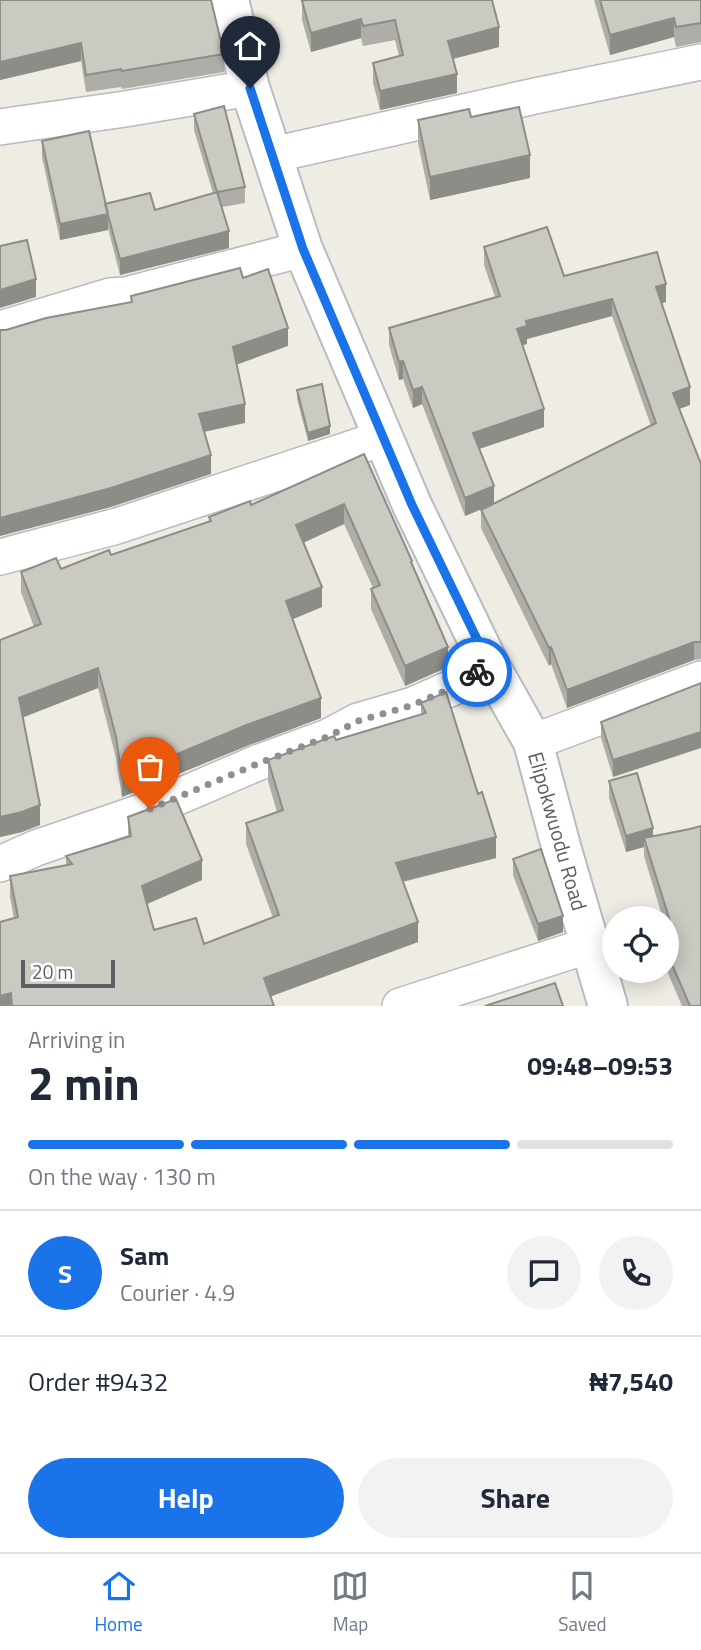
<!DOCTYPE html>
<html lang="en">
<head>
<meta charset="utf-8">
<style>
	body { margin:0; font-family:"Titillium Web",sans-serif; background:#f2f2f3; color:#1f2937; height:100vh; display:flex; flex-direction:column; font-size:26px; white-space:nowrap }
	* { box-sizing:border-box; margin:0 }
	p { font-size:23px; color:#747a83 }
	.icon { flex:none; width:38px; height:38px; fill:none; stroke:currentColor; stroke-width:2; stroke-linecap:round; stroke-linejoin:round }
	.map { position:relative; height:1006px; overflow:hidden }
	.sheet { display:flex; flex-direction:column; background:#fff; flex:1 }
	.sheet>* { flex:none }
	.buttons { position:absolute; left:602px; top:906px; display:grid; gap:14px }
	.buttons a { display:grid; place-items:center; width:77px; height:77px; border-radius:50%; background:#fff; box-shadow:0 4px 18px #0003; font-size:35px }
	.scale { position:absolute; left:21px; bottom:18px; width:94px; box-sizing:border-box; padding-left:7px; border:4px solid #5b5e63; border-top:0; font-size:19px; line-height:24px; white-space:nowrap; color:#5b5e63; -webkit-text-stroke:5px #fff; paint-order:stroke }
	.pin { position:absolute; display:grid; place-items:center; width:60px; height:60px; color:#fff; margin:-72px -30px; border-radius:50% 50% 50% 0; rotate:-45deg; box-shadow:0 0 7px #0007 }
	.pin .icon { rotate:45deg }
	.courier { position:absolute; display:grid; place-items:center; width:70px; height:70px; margin:-35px; border:5px solid #1a73e8; border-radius:50%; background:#fff; color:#222; box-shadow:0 2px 9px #0007 }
	.headline em { font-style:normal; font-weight:700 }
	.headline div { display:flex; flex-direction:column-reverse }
	.headline { display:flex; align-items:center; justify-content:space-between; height:119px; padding:0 28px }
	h1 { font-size:46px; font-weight:700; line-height:52px }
	.bar { display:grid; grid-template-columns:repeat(4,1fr); gap:10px 7px; align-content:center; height:84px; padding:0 28px }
	.bar i { height:9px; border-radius:5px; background:#e0e1e3 }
	.bar .on { background:#1a73e8 }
	.bar p { grid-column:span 4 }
	.line { display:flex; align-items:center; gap:18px; padding:0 28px; border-top:2px solid #e0e1e3 }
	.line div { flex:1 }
	.round { display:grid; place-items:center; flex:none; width:74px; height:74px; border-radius:37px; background:#f2f2f3 }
	.action { display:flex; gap:14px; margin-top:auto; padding:14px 28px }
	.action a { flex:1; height:80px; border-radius:42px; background:#1a73e8; color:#fff; font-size:28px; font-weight:700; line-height:80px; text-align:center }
	.action a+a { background:#f2f2f3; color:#1f2937 }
	.tab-bar { display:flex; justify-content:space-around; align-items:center; height:98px; border-top:2px solid #e0e1e3; background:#fff; font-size:19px; color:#747a83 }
	.tab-bar a { display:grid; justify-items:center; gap:4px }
	.tab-bar .on { color:#1a73e8 }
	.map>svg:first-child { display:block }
</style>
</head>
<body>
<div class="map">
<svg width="701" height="1006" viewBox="0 0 701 1006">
	<rect width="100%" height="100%" fill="#eeece3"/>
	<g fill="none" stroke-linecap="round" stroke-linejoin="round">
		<g stroke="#b8babf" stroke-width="38">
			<path id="street" d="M0 127 125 109 250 88
				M272 155 535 96 701 62
				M0 329 110 296 126 295 303 249
				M0 557 117 526 383 438
				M533 742 701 679
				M0 864 36 848 150 809 257 763 328 737 358 721 413 705 456 686 489 664
				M400 1006 590 945"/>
		</g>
		<g stroke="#b8bbc1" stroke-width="42">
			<path id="secondary" d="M229 0 250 88 303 249 412 505 489 664 533 742 562 850 608 1006"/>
		</g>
		<use href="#street" stroke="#fff" stroke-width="35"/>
		<use href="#secondary" stroke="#fff" stroke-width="38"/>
	</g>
	<path fill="#aeada7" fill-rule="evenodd" d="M0 0 224 54V72L122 89 121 87 86 92 81 61 0 80Z
		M492 0 499 47 453 59 457 93 380 110 373 83V63L399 56 395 40 363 46 361 38 311 52 302 20V1Z
		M594 0H701V42L676 47 674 37 610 55Z
		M194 114 245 187V203L222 207 229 248 120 275 108 228V230L60 240 42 157V141L105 204 155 210 213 193 194 130Z
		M471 117 530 178 430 200 418 143V120Z
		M484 247 564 276 666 302 662 303 690 405 679 409 701 464V659L694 660 567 708 551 664 549 666 481 528V510L486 507 465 516 422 404 413 408 403 379 399 380 389 345V328L495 297 484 265ZM612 316 651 426 494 503 479 449 544 427 522 345 527 344V339Z
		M297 390 330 434 308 441 297 399Z
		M364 454 412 565 448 667 405 686 371 609V589L373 588 344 524 303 543 322 607 292 619 321 718 249 745 122 797 116 758 98 688 23 717 40 825 22 832 0 837 34 627 21 592V572L61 569 111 555 209 522V517L251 505Z
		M701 683 613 777 601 738V722Z
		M421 703 496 858 403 882 418 942 270 996 274 1006H0L14 918 10 897V876L66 865V856L128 837V817L202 880 147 904 154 930 204 944 273 918 246 844V823L277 812 268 781V760L421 714Z
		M609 781 653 836 690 829 701 1006H682L667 971V937L669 936 667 930V919H663L644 856V847L626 852 609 798Z
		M513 859 563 932 538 941 513 875Z"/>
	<path fill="#8d8d88" d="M674 18V37L610 55V35Z
		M361 19V38L311 52V33Z
		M499 27V47L448 60V41Z
		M81 43V61L0 80V62Z
		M457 74V93L380 110V91Z
		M530 155V178L430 200V177Z
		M108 214V230L60 240V224Z
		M229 231V248L120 275V259Z
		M36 279V297L0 308V290Z
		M666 284V302L656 305V287Z
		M612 299V316L527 339V344L517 347V329L526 321Z
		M288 328V346L233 366V347Z
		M403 361V379L399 380V362Z
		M422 387V404L413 408V390Z
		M690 387V405L673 411V393Z
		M245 404V423L199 433V414Z
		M544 409V427L473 451V433Z
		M330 426V434L308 441V433Z
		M211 455V474L111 507 0 536V518Z
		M494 486V504L465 516V498Z
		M344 504V524L296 546V525Z
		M322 587V607L286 622V601Z
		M694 642V660L567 708V690Z
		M448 647V667L405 686V666Z
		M551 647V664L549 666V648Z
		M98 668V688L19 719V698Z
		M321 698V718L249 745 122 797V777L249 724Z
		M701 732V748L613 777V760Z
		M40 805V825L22 832 0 837V817Z
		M653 828V844L644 838V847L626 852V836Z
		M496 837V858L396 883V863Z
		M202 860V880L142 906V886Z
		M563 916V932L538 941V924Z
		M418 922V942L264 999V978Z
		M11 993V1006H0V996Z"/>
	<path fill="#cac9c2" stroke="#8d8d88" stroke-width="2" d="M0 0H211L224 54 122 71 121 69 86 75 81 43 0 62Z
		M306 0H492L499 27 448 41 457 74 380 91 373 63 403 55 395 20 363 26 361 19 311 33 302 1Z
		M600 0H701V23L676 27 674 18 610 35Z
		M224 106 245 187 217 192 194 114Z
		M519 107 530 155 430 177 418 120 469 109 471 117Z
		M89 131 108 214 60 224 42 141Z
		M217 192 229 231 120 259 105 204 150 193 155 210Z
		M547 227 564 276 657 252 666 284 656 287 690 387 673 393 701 464V642H694L567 690 551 647 549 648 481 510 656 423 612 299 526 321 527 326 517 329 544 409 473 433 494 486 465 498 422 387 413 390 403 361 399 362 389 328 500 296 484 247Z
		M27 240 36 279 0 290V246Z
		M240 268 243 278 268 269 288 328 233 347 245 404 199 414 211 455 111 488 0 518V330H6L46 318 132 302 131 296Z
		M322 384 330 426 308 433 297 390Z
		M364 454 412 561 411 562 448 647 405 666 371 589 380 585 344 504 296 525 322 587 286 601 321 698 249 724 122 777 116 737 98 668 19 698 40 805 22 812 0 817V640L41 624 21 572 56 558 61 569 109 550 111 555 211 521 209 517 250 501 251 505Z
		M701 683V732L613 760 601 722Z
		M446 692 478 794 482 792 496 837 396 863 418 922 264 978 274 1006H12L11 993 0 996V922L18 917 10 876 72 864 66 856 131 836 128 817 176 799 202 860 142 886 154 930 196 918 204 944 279 915 246 823 283 810 268 760 334 736 336 740 426 713 421 703Z
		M637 773 653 828 626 836 609 781Z
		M701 826V1006H690L667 953V937L674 934 644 838 690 829Z
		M541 849 563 916 538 924 513 859Z
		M555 983 563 1006H485Z"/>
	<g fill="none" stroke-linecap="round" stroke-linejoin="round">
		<path stroke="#8e9090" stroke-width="7" stroke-dasharray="0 12.6" d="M150 809 257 764 327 737 358 721 413 705 456 686 477 672"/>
		<path stroke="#1a73e8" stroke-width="9" d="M250 88 303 249 412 505 489 664 477 672"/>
	</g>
	<g text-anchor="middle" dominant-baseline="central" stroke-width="7" stroke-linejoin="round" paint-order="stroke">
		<g font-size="21" fill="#5b5e63" stroke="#fff">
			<text transform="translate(558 831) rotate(74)">Elipokwuodu Road</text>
		</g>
	</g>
</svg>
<div class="buttons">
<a><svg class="icon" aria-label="locate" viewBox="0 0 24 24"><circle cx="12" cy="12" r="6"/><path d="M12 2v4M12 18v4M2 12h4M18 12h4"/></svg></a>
</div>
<div class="scale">20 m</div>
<div class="pin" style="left:150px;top:809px;background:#ea580c"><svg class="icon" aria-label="bag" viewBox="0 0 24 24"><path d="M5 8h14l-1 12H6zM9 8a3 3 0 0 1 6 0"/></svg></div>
<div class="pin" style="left:250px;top:88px;background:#1f2937"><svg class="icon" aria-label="home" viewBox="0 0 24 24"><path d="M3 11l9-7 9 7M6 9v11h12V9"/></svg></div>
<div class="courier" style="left:477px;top:672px"><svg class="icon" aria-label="bike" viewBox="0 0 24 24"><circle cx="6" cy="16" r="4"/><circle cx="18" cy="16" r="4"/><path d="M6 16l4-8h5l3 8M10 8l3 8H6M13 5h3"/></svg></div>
</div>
<section class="sheet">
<div class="headline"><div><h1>2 min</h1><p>Arriving in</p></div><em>09:48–09:53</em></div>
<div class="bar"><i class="on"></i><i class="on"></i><i class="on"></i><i></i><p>On the way · 130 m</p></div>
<div class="line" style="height:126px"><b class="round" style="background:#1a73e8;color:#fff">S</b><div><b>Sam</b><p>Courier · 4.9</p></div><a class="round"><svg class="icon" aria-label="chat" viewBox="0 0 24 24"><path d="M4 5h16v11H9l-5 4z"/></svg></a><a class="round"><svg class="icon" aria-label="phone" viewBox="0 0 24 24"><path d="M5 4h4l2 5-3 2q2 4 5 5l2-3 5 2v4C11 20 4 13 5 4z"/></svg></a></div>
<div class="line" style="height:91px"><div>Order #9432</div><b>₦7,540</b></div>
<div class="action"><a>Help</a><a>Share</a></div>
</section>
<nav class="tab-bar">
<a class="on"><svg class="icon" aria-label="home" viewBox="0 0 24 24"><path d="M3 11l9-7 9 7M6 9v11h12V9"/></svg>Home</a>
<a><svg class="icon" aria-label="map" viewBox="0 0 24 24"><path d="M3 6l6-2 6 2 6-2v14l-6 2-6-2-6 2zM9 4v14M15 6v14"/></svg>Map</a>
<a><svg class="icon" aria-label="saved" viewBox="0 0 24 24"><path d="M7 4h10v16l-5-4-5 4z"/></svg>Saved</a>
</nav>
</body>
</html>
